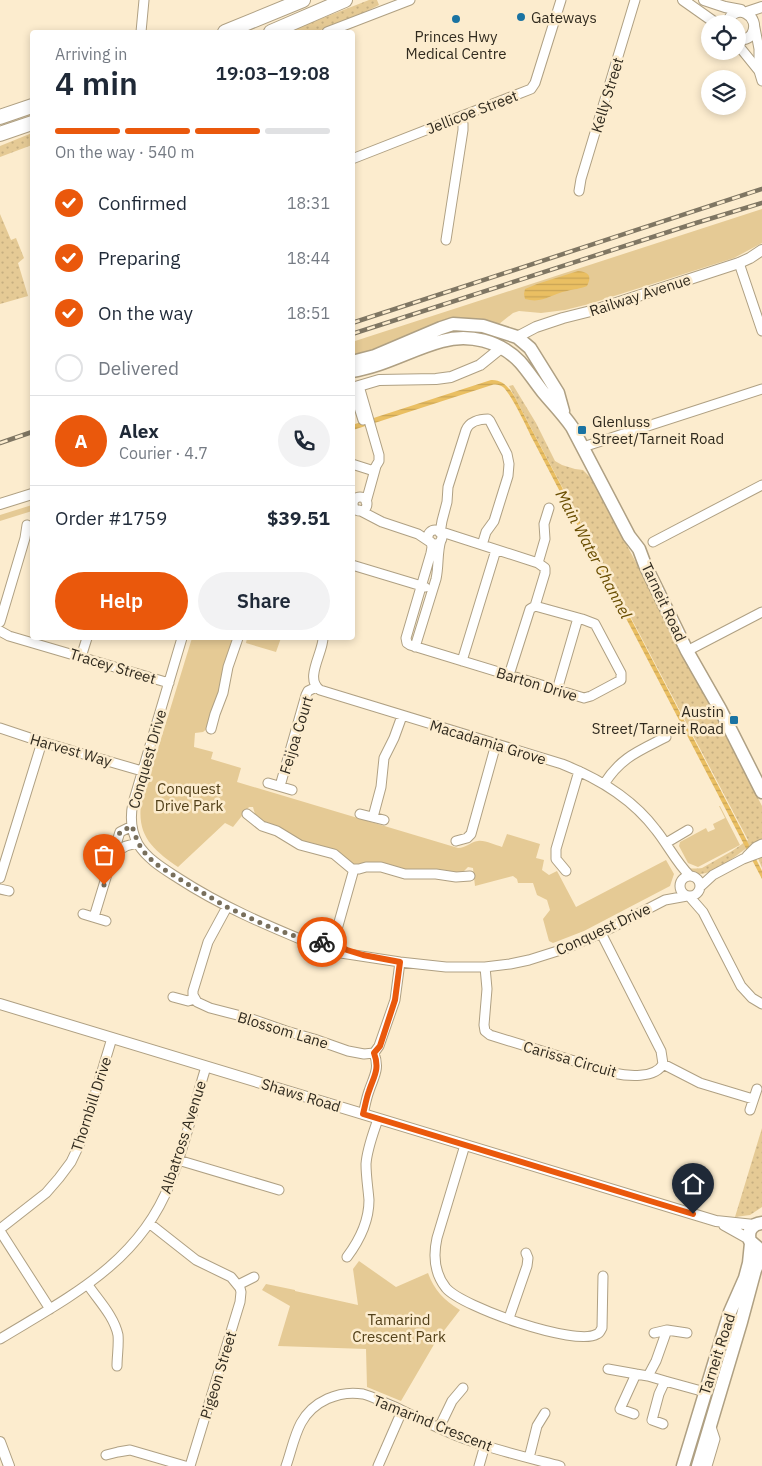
<!DOCTYPE html>
<html lang="en">
<head>
<meta charset="utf-8">
<style>
	body { margin:0; font-family:"IBM Plex Sans",sans-serif; background:#f2f2f3; color:#1f2937; height:100vh; display:flex; flex-direction:column; font-size:19px; white-space:nowrap }
	* { box-sizing:border-box; margin:0 }
	p { font-size:16px; color:#747a83 }
	.icon { flex:none; width:28px; height:28px; fill:none; stroke:currentColor; stroke-width:2; stroke-linecap:round; stroke-linejoin:round }
	.map { position:relative; flex:1; overflow:hidden }
	.side { position:absolute; left:30px; top:30px; width:325px; height:610px; display:flex; flex-direction:column; background:#fff; border-radius:5px; box-shadow:0 2px 8px #0003 }
	.side>* { flex:none }
	.fabs { position:absolute; left:701px; top:15px; display:grid; gap:10px }
	.fabs a { display:grid; place-items:center; width:45px; height:45px; border-radius:50%; background:#fff; box-shadow:0 2px 8px #0003; font-size:25px }
	.pin { position:absolute; display:grid; place-items:center; width:42px; height:42px; color:#fff; margin:-51px -21px; border-radius:50% 50% 50% 0; rotate:-45deg; box-shadow:0 0 5px #0007 }
	.pin .icon { rotate:45deg }
	.courier { position:absolute; display:grid; place-items:center; width:50px; height:50px; margin:-25px; border:4px solid #ea580c; border-radius:50%; background:#fff; color:#222; box-shadow:0 1px 6px #0007 }
	.summary em { font-style:normal; font-weight:600 }
	.summary div { display:flex; flex-direction:column-reverse }
	.summary { display:flex; align-items:center; justify-content:space-between; height:85px; padding:0 25px }
	h1 { font-size:32px; font-weight:600; line-height:38px }
	.bar { display:grid; grid-template-columns:repeat(4,1fr); gap:8px 5px; align-content:center; height:60px; padding:0 25px }
	.bar i { height:6px; border-radius:4px; background:#e0e1e3 }
	.bar .selected { background:#ea580c }
	.bar p { grid-column:span 4 }
	.line { display:flex; align-items:center; gap:12px; padding:0 25px; border-top:1px solid #e0e1e3 }
	.line div { flex:1 }
	.round { display:grid; place-items:center; flex:none; width:52px; height:52px; border-radius:26px; background:#f2f2f3 }
	ol { padding:0 25px; list-style:none }
	li { display:flex; align-items:center; gap:15px; height:55px }
	li p { margin-inline-start:auto }
	li .icon { padding:5px; border-radius:50%; background:#ea580c; color:#fff; stroke-width:4 }
	li:last-child { color:#747a83 }
	li i { width:28px; height:28px; border:2px solid #e0e1e3; border-radius:50% }
	.button { display:flex; gap:10px; margin-top:auto; padding:10px 25px }
	.button a { flex:1; height:58px; border-radius:30px; background:#ea580c; color:#fff; font-size:20px; font-weight:600; line-height:58px; text-align:center }
	.button a+a { background:#f2f2f3; color:#1f2937 }
	.map>svg:first-child { display:block }
</style>
</head>
<body>
<div class="map">
<svg width="762" height="1466" viewBox="0 0 762 1466">
	<defs>
		<pattern id="grass-dots" width="8" height="8" patternUnits="userSpaceOnUse" patternTransform="scale(1.25)"><rect width="8" height="8" fill="#e5ca95"/><path d="M2 2h.1M6 6h.1" fill="none" stroke="#c5ae80" stroke-width="1.8" stroke-linecap="round"/></pattern>
		<pattern id="water-rules" width="6" height="5" patternUnits="userSpaceOnUse" patternTransform="scale(1.25)"><rect width="6" height="5" fill="#eabf62"/><path d="M0 2.5h6" fill="none" stroke="#c9a455"/></pattern>
	</defs>
	<rect width="100%" height="100%" fill="#fcecce"/>
	<path fill="url(#grass-dots)" d="M369 0H377L379 5 367 11 316 32H287Z
		M32 133V145L0 157V146Z
		M0 214 11 240 16 238 24 258 18 263 28 296 0 304Z
		M513 385 536 423 555 461 562 465 575 469 583 470 592 479 661 610 690 670 711 706 762 806V868L752 844C740 853 715 873 701 874 695 874 691 872 686 869 692 868 697 869 702 868L732 851 748 840 509 386Z
		M762 1128V1207L750 1215 735 1217Z"/>
	<path fill="#e5ca95" d="M762 209V243L734 258 589 304 565 310 541 313 519 311 513 313 494 328 483 335 353 377 352 342Z
		M32 505V511L0 521V515Z
		M192 638H235L223 683 208 728 203 732 195 733 194 747 213 752 211 759 241 768 237 782 458 848C466 848 470 842 478 841 485 840 495 845 502 847L507 834 540 844 536 858 544 860 542 870 549 875 557 871 576 907 666 860 674 874 670 886 584 931 553 943 549 941 543 919 550 910 547 900 537 895 533 883H518L517 879 513 876 475 886 473 868 468 867 461 874 411 872 356 866 301 842 262 822 256 818 253 807H249L233 827 225 823 178 867C154 850 137 837 141 804Z
		M247 638H281L276 652 246 643Z
		M719 806H720L740 845 698 867 688 863 679 846 680 842 706 828 708 832 715 829 713 824 725 818Z
		M359 1261 396 1287 428 1273C434 1290 444 1300 460 1310L436 1341 401 1401 367 1387 366 1349 278 1346 290 1306 262 1290 266 1284 295 1290V1291L358 1305 353 1269Z"/>
	<path fill="url(#water-rules)" d="M578 271C589 272 592 276 587 286 580 289 574 289 567 291 551 294 543 304 525 299L524 294 525 289 537 284Z
		M491 380C508 379 515 398 522 411L741 829 762 871V879L533 440C527 428 512 395 503 387 500 385 496 384 492 385L353 430 352 425Z"/>
	<g fill="none" stroke-linecap="round" stroke-linejoin="round">
		<g stroke="#afa083" stroke-width="11">
			<path id="minor" d="M755 28 759 49V71
				M141 32 144 0
				M327 32 410 0
				M738 45 759 71 762 81
				M352 159 531 89 535 83 561 0
				M579 191 581 179 635 0
				M446 240 463 130V124L461 116
				M739 263 762 331
				M359 386 379 455V461L376 466 366 502
				M353 388 363 420
				M583 447 762 389
				M352 464 374 471
				M353 504a7 7 0 1 1 14 0a7 7 0 1 1-14 0Z
				M359 510 382 522 418 534 430 542
				M428 537a7 7 0 1 1 14 0a7 7 0 1 1-14 0Z
				M440 533 442 521 447 502 448 487 466 430C469 422 479 419 488 419L490 421 507 454 509 464 508 476 494 521 486 532 482 545
				M441 533H445L538 563 545 568V573L535 606 530 609 509 675
				M431 542 432 547 431 553 406 638 407 643 410 645 584 698 591 696 621 680V673L595 624 582 619 535 606
				M653 542 762 485
				M538 563 545 539 544 524 549 508
				M352 565 425 587
				M0 622 25 538 27 525
				M0 631 9 636 169 683
				M182 638 133 803C130 817 131 831 138 844 147 859 164 869 178 878 221 906 266 925 312 944L323 947H332L341 953 400 962 446 967H485L510 964 529 960 567 948 601 933 665 900 687 896
				M323 638C323 653 304 679 320 690L562 764C598 778 632 798 656 830 668 845 676 862 690 876
				M415 647 436 579C439 566 437 552 441 540
				M687 651 762 612
				M81 657 87 638
				M462 661 496 550
				M557 690 578 618
				M0 728 42 742 142 771
				M211 729 215 714 223 693 228 667 238 638
				M268 783 292 790
				M604 784C621 757 639 751 666 737
				M280 786 306 695 308 691 316 687
				M247 814 262 826 277 831 300 845 334 854 352 869H359L366 867H381L405 874H436L456 877 470 876
				M360 814 384 820
				M373 817 381 787 384 758 394 738 402 716
				M456 841 467 838 471 834 496 744
				M666 843 688 830
				M114 853 126 846 137 843
				M747 856 756 847 762 844
				M566 871 556 859V849L579 771
				M680 886a10 10 0 1 1 20 0a10 10 0 1 1-20 0Z
				M0 878 42 742
				M700 887 713 875 743 859 762 852
				M0 889 9 891
				M689 896 703 912 741 986 752 998 762 1004
				M227 907 208 942 193 991V995L197 1002 210 1008 249 1018 286 1031 314 1039 348 1051 364 1054 374 1053 379 1046 395 1000 400 962
				M83 914 106 921
				M94 917 119 835 120 832 132 826
				M332 947 354 869
				M485 967 487 989 484 1025 485 1031 490 1035 613 1073C627 1076 655 1079 663 1064L661 1051 601 933
				M173 997 188 1001 195 999
				M663 1064 700 1083 753 1099
				M750 1110 757 1089
				M363 1114C365 1107 366 1099 369 1091 374 1076 380 1069 374 1053
				M465 1145 437 1238C433 1256 434 1273 446 1288 462 1307 576 1347 597 1334 600 1333 600 1331 602 1328L603 1276
				M178 1160 279 1190
				M149 1223 196 1260 231 1277 240 1288 241 1292 240 1302 190 1466
				M0 1229 46 1193 59 1178 71 1162 81 1141 112 1038
				M0 1231 50 1309
				M347 1257C359 1241 369 1221 369 1200 368 1188 366 1176 366 1164 367 1149 373 1134 378 1119
				M88 1285C98 1300 114 1316 118 1335 119 1345 117 1356 117 1366
				M238 1285 254 1277
				M509 1318 527 1266 528 1258 526 1253
				M654 1333 667 1330
				M0 1339C69 1297 139 1263 170 1183 185 1146 194 1105 206 1067
				M608 1369 636 1374
				M665 1381 648 1376 656 1361 667 1330 687 1333
				M634 1414 620 1409 636 1374 648 1376
				M663 1424 652 1420 659 1394 665 1381 705 1392
				M439 1428 452 1401 463 1388
				M106 1455 118 1452 130 1450 185 1466
				M529 1458 537 1426 545 1413
				M286 1466C291 1452 294 1436 301 1423 313 1401 339 1390 363 1394 374 1397 384 1403 395 1407 415 1417 436 1427 457 1436 490 1449 525 1457 560 1466
				M378 1466 402 1411
				M479 1466 485 1445
				M707 1466 715 1439 710 1424"/>
		</g>
		<g stroke="#afa083" stroke-width="12">
			<path id="tertiary" d="M683 0 717 24
				M704 0 725 7 741 10
				M747 12 762 7
				M727 24C734 0 762 16 752 34 749 39 743 40 738 39
				M517 337 536 327 563 318 595 310 739 263 750 258 762 250
				M352 388 379 380 436 379 451 377 480 365 501 348
				M0 504 32 494
				M0 1004 716 1221 754 1225
				M724 1225 749 1239
				M0 1442 9 1466"/>
		</g>
		<g stroke="#afa083" stroke-width="15">
			<path id="secondary" d="M352 362 375 356 441 328 453 324 483 326 517 337 530 348 558 393 563 411
				M352 371C384 366 412 349 442 341 469 333 500 341 520 362 528 371 535 382 543 392 553 404 563 414 572 427L629 536 639 549 645 565 687 651 720 709 762 792
				M757 1247 750 1241C747 1231 752 1224 762 1223
				M683 1466 724 1331 730 1312 745 1278 749 1263 751 1243
				M698 1466 741 1322 755 1270 762 1254"/>
		</g>
		<g stroke="#afa083" stroke-width="16">
			<path id="trunk" d="M225 32 303 0
				M271 32 345 0
				M0 117 32 106
				M0 134 32 123"/>
		</g>
		<use href="#minor" stroke="#fff" stroke-width="9"/>
		<use href="#tertiary" stroke="#fff" stroke-width="10"/>
		<use href="#secondary" stroke="#fff" stroke-width="12"/>
		<use href="#trunk" stroke="#fff" stroke-width="14"/>
		<g stroke="#7f7663" stroke-width="4.5">
			<path id="rail" d="M352 323 762 189
				M352 334 696 223 762 203
				M0 443 32 432"/>
		</g>
		<use href="#rail" stroke="#fcecce" stroke-width="2.5" stroke-dasharray="8" stroke-linecap="butt"/>
	</g>
	<g fill="none" stroke-linecap="round" stroke-linejoin="round">
		<path stroke="#786f5c" stroke-width="5" stroke-dasharray="0 9" d="M104 885 119 835 120 832 132 826 138 843 147 856 160 867 196 889 227 907 265 925 300 938 310 939 322 942"/>
		<path stroke="#ea580c" stroke-width="6" d="M322 942H333L347 950 363 955 400 962 395 1000 380 1046 374 1053C380 1069 374 1076 369 1091 366 1099 365 1107 363 1114L693 1214"/>
	</g>
	<g fill="#1a73a2" stroke="#fcecce" stroke-width="2">
		<circle cx="521" cy="17" r="5"/>
		<circle cx="456" cy="19" r="5"/>
		<rect x="577" y="425" width="10" height="10" rx="2.5"/>
		<rect x="729" y="715" width="10" height="10" rx="2.5"/>
	</g>
	<g text-anchor="middle" dominant-baseline="central" stroke-width="5" stroke-linejoin="round" paint-order="stroke">
		<g font-size="15" fill="#312b1f" stroke="#fcecce" text-anchor="start">
			<text x="531" y="17">Gateways</text>
			<text x="456" y="36" text-anchor="middle">Princes Hwy<tspan x="456" dy="17">Medical Centre</tspan></text>
			<text x="592" y="421">Glenluss<tspan x="592" dy="17">Street/Tarneit Road</tspan></text>
			<text x="724" y="711" text-anchor="end">Austin<tspan x="724" dy="17">Street/Tarneit Road</tspan></text>
		</g>
		<g font-size="15" fill="#312b1f" stroke="#fcecce">
			<text transform="translate(607 95) rotate(-73)">Kelly Street</text>
			<text transform="translate(472 112) rotate(-21)">Jellicoe Street</text>
			<text transform="translate(640 295) rotate(-18)">Railway Avenue</text>
			<text transform="translate(664 602) rotate(65)">Tarneit Road</text>
			<text transform="translate(113 666) rotate(17)">Tracey Street</text>
			<text transform="translate(537 684) rotate(17)">Barton Drive</text>
			<text transform="translate(296 735) rotate(-73)">Feijoa Court</text>
			<text transform="translate(488 742) rotate(17)">Macadamia Grove</text>
			<text transform="translate(71 750) rotate(16)">Harvest Way</text>
			<text transform="translate(147 759) rotate(-74)">Conquest Drive</text>
			<text transform="translate(603 929) rotate(-25)">Conquest Drive</text>
			<text transform="translate(283 1030) rotate(17)">Blossom Lane</text>
			<text transform="translate(570 1059) rotate(16)">Carissa Circuit</text>
			<text transform="translate(301 1095) rotate(17)">Shaws Road</text>
			<text transform="translate(91 1104) rotate(-72)">Thornbill Drive</text>
			<text transform="translate(183 1137) rotate(-72)">Albatross Avenue</text>
			<text transform="translate(717 1354) rotate(-72)">Tarneit Road</text>
			<text transform="translate(218 1375) rotate(-73)">Pigeon Street</text>
			<text transform="translate(433 1423) rotate(22)">Tamarind Crescent</text>
		</g>
		<g font-size="15" fill="#53411a" stroke="#fcecce">
			<text x="189" y="788">Conquest<tspan x="189" dy="17">Drive Park</tspan></text>
			<text x="399" y="1319">Tamarind<tspan x="399" dy="17">Crescent Park</tspan></text>
		</g>
		<g font-size="16" font-style="italic" fill="#694d00" stroke="#fcecce">
			<text transform="translate(594 554) rotate(62)">Main Water Channel</text>
		</g>
	</g>
</svg>
<div class="fabs">
<a><svg class="icon" aria-label="locate" viewBox="0 0 24 24"><circle cx="12" cy="12" r="6"/><path d="M12 2v4M12 18v4M2 12h4M18 12h4"/></svg></a>
<a><svg class="icon" aria-label="layers" viewBox="0 0 24 24"><path d="M12 4l9 5-9 5-9-5zM3 14l9 5 9-5"/></svg></a>
</div>
<div class="pin" style="left:104px;top:885px;background:#ea580c"><svg class="icon" aria-label="bag" viewBox="0 0 24 24"><path d="M5 8h14l-1 12H6zM9 8a3 3 0 0 1 6 0"/></svg></div>
<div class="pin" style="left:693px;top:1214px;background:#1f2937"><svg class="icon" aria-label="home" viewBox="0 0 24 24"><path d="M3 11l9-7 9 7M6 9v11h12V9"/></svg></div>
<div class="courier" style="left:322px;top:942px"><svg class="icon" aria-label="bike" viewBox="0 0 24 24"><circle cx="6" cy="16" r="4"/><circle cx="18" cy="16" r="4"/><path d="M6 16l4-8h5l3 8M10 8l3 8H6M13 5h3"/></svg></div>
<section class="side">
<div class="summary"><div><h1>4 min</h1><p>Arriving in</p></div><em>19:03–19:08</em></div>
<div class="bar"><i class="selected"></i><i class="selected"></i><i class="selected"></i><i></i><p>On the way · 540 m</p></div>
<ol>
<li><svg class="icon" aria-label="check" viewBox="0 0 24 24"><path d="M5 12l5 5 9-10"/></svg>Confirmed<p>18:31</p></li>
<li><svg class="icon" aria-label="check" viewBox="0 0 24 24"><path d="M5 12l5 5 9-10"/></svg>Preparing<p>18:44</p></li>
<li><svg class="icon" aria-label="check" viewBox="0 0 24 24"><path d="M5 12l5 5 9-10"/></svg>On the way<p>18:51</p></li>
<li><i></i>Delivered</li>
</ol>
<div class="line" style="height:90px"><b class="round" style="background:#ea580c;color:#fff">A</b><div><b>Alex</b><p>Courier · 4.7</p></div><a class="round"><svg class="icon" aria-label="phone" viewBox="0 0 24 24"><path d="M5 4h4l2 5-3 2q2 4 5 5l2-3 5 2v4C11 20 4 13 5 4z"/></svg></a></div>
<div class="line" style="height:65px"><div>Order #1759</div><b>$39.51</b></div>
<div class="button"><a>Help</a><a>Share</a></div>
</section>
</div>
</body>
</html>
